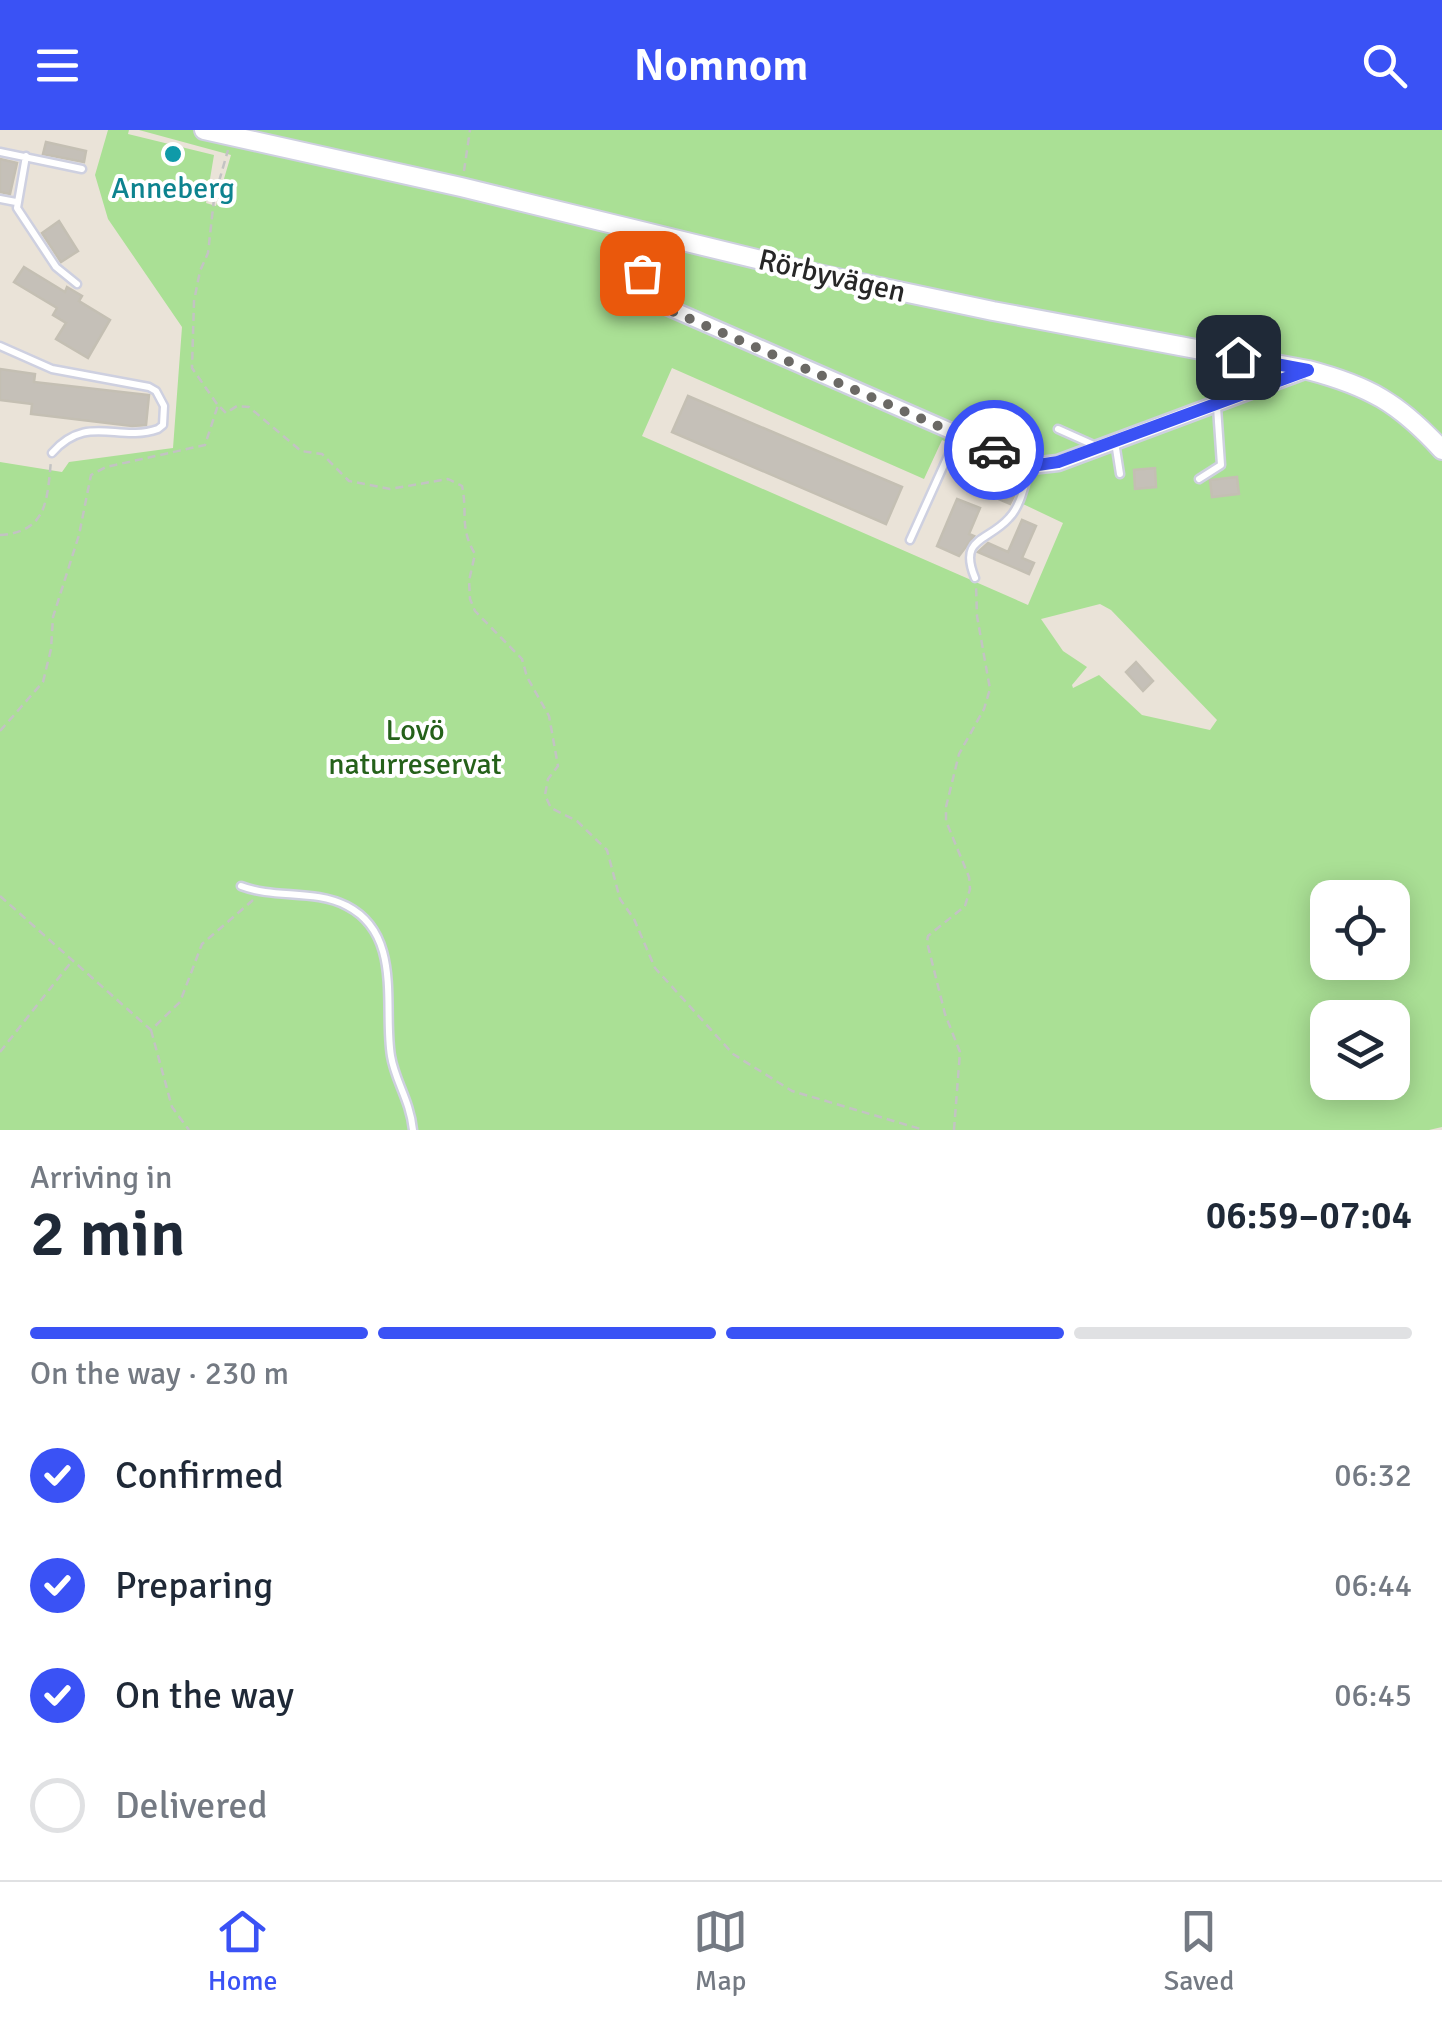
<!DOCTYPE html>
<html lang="en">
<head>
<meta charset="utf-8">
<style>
	body { margin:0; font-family:Signika,sans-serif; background:#f6f6f7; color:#1f2937; height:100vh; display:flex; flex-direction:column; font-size:38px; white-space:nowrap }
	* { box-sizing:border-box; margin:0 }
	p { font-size:32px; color:#747a83 }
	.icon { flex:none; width:55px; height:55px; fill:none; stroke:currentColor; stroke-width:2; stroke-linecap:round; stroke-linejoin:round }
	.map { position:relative; height:1000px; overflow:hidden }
	.panel { display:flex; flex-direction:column; background:#fff; flex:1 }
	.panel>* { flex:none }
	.buttons { position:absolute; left:1310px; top:750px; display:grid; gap:20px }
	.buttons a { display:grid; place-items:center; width:100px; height:100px; border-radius:20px; background:#fff; box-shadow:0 5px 25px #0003; font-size:50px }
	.pin { position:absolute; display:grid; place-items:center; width:85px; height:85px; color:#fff; margin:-42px; border-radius:20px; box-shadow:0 5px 15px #0006 }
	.courier { position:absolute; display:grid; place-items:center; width:100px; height:100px; margin:-50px; border:8px solid #3a52f5; border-radius:50%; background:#fff; color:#222; box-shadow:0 2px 12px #0007 }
	.head em { font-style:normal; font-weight:600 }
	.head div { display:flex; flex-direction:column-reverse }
	.head { display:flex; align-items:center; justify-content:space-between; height:170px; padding:0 30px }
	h1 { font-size:65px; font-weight:600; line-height:75px }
	.bar { display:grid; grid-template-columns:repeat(4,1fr); gap:15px 10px; align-content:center; height:120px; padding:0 30px }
	.bar i { height:12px; border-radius:8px; background:#e0e1e3 }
	.bar .selected { background:#3a52f5 }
	.bar p { grid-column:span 4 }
	ol { padding:0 30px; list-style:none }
	li { display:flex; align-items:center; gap:30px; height:110px }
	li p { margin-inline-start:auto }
	li .icon { padding:10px; border-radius:50%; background:#3a52f5; color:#fff; stroke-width:4 }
	li:last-child { color:#747a83 }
	li i { width:55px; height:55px; border:5px solid #e0e1e3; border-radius:50% }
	header { display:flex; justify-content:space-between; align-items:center; height:130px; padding:0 30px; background:#3a52f5; color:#fff; font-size:45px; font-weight:600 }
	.dock { display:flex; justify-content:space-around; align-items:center; height:140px; border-top:2px solid #e0e1e3; background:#fff; font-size:28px; color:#747a83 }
	.dock a { display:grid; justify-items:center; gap:5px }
	.dock .selected { color:#3a52f5 }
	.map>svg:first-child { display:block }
</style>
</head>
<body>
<header><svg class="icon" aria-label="menu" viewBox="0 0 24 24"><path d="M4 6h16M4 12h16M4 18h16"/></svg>Nomnom<svg class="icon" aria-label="search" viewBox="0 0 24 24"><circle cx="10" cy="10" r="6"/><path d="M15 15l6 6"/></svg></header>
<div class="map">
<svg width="1442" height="1000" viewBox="0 0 1442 1000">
	<rect width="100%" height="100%" fill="#eae3d8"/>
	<path fill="#aae095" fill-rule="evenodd" d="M108 0H129L128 4 214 25 206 73 216 76 231 25 139 0H1442V997L1429 1000H0V332L62 342 69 332 173 318 182 197 108 89 95 45ZM672 238 924 349 942 310 1032 348 1023 374 1063 393 1028 475 642 306ZM1100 474 1111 480 1217 590 1210 600 1142 585 1099 545 1073 558 1072 555 1087 537 1063 521 1041 489ZM1328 768H1392V832H1328ZM1328 888H1392V952H1328Z"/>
	<path fill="#c5c0b8" stroke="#c4bfb3" stroke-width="2.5" d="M46 12 86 21 84 32 43 24Z
		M0 29 17 33 10 64 0 62Z
		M59 91 78 121 61 132 42 103Z
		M24 137 65 162 67 157 82 166 79 171 110 190 88 228 56 209 66 193 53 185 57 178 14 152Z
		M0 239 35 244 34 252 149 265 146 295 132 296 31 284 32 274 0 270Z
		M688 266 902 357 886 394 672 302Z
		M1155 338 1156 357 1135 359 1134 340Z
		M1237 347 1239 364 1212 367 1210 350Z
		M985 349 1016 362 1010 374 980 361Z
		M957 369 980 378 969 404 974 406 959 426 937 416Z
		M1022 390 1036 396 1022 428 1034 433 1029 444 978 422 988 413 1008 422Z
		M1136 532 1153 551 1143 561 1126 542Z"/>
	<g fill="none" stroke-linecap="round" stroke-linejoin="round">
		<g stroke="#ced0e0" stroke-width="11">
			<path id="service" d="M0 22 82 39
				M26 26 17 78 56 137 77 154
				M0 69 16 72
				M0 216 52 239 149 257 156 261 164 276 163 295 158 299C118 313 87 283 52 323
				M1058 299 1096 316
				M1115 312 1120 344
				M1199 349 1221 335 1217 277
				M910 410 957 306
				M975 448C958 407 988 412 1009 388 1021 376 1025 353 1030 337
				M241 756C275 769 314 759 347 776 403 805 383 877 391 926 395 951 410 970 413 1000"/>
		</g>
		<g stroke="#ced0e0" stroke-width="19">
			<path id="minor" d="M650 102 641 151 651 170 1031 336 1058 333 1307 240"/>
		</g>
		<g stroke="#ced0e0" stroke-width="22">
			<path id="tertiary" d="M204 0 461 57 818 144 993 181 1308 240C1369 256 1399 273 1442 320"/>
		</g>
		<path stroke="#c3c3c3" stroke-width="2.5" stroke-dasharray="8 5" stroke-linecap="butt" d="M464 41 470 0
			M217 274 192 238 194 171 200 141 208 123 214 69 228 20
			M0 405C48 402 47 369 51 331
			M0 601 43 552 51 519 53 487 79 405 91 345 106 337 205 315 218 275 226 283 237 276 249 277 301 321 322 324 349 351 390 359 448 349 462 356C468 384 459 397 475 424L469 451 470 469 475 481 522 529 527 547 549 586 558 636 548 649 545 665 551 678 577 691 607 720 620 769 634 789 655 838 733 924 792 961 924 1000
			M0 766 151 900 180 872 202 814 253 770
			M151 900 172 977 189 1000
			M0 922 72 831
			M954 1000 960 922 945 884 927 812 928 806 965 776 970 759 969 747 946 691V677L959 624 984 579 990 559 977 486 976 455"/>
		<use href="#service" stroke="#fff" stroke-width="6"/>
		<use href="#minor" stroke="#fff" stroke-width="14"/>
		<use href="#tertiary" stroke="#fff" stroke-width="18"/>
	</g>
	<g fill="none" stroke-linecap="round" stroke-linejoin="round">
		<path stroke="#6b6965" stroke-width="10" stroke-dasharray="0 18" d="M642 143C639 162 652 170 667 179L994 320"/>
		<path stroke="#3a52f5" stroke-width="12" d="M994 320 1031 336 1058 332 1308 240 1238 227"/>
	</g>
	<circle fill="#0f9aa8" stroke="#fff" stroke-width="4" cx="173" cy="24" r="10"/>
	<g text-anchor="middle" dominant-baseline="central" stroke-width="8" stroke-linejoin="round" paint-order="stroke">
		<g font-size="30" fill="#0d838f" stroke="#fff">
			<text x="173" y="58">Anneberg</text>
		</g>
		<g font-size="30" fill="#272727" stroke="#fff">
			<text transform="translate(832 146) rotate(13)">Rörbyvägen</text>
		</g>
		<g font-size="30" fill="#25611a" stroke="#fff">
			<text x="415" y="600">Lovö<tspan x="415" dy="34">naturreservat</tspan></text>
		</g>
	</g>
</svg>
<div class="buttons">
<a><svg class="icon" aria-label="locate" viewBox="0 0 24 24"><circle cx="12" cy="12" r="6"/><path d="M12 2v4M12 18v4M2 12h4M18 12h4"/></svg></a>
<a><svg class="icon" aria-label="layers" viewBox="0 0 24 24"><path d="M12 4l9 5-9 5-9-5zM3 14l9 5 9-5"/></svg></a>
</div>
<div class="pin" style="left:642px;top:143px;background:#ea580c"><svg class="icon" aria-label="bag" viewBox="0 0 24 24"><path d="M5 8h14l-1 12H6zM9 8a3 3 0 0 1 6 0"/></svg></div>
<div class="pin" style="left:1238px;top:227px;background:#1f2937"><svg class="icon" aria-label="home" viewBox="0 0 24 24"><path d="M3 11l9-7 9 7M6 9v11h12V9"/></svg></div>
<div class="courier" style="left:994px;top:320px"><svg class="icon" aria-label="car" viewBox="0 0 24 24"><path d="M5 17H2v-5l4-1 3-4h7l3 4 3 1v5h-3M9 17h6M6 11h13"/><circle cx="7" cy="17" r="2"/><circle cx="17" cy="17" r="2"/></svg></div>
</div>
<section class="panel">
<div class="head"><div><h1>2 min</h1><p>Arriving in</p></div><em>06:59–07:04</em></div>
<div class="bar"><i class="selected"></i><i class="selected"></i><i class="selected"></i><i></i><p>On the way · 230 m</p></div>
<ol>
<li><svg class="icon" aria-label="check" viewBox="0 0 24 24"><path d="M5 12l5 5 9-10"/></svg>Confirmed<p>06:32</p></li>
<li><svg class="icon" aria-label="check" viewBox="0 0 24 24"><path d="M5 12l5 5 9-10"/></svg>Preparing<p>06:44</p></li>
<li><svg class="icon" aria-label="check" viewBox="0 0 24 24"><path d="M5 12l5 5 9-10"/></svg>On the way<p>06:45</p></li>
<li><i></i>Delivered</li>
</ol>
</section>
<nav class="dock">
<a class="selected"><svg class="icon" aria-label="home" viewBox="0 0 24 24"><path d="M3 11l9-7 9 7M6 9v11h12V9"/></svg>Home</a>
<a><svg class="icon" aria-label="map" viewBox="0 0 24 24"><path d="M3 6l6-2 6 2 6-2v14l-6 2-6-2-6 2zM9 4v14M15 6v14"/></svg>Map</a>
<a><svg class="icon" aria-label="saved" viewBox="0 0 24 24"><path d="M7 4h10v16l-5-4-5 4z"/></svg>Saved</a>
</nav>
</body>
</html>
